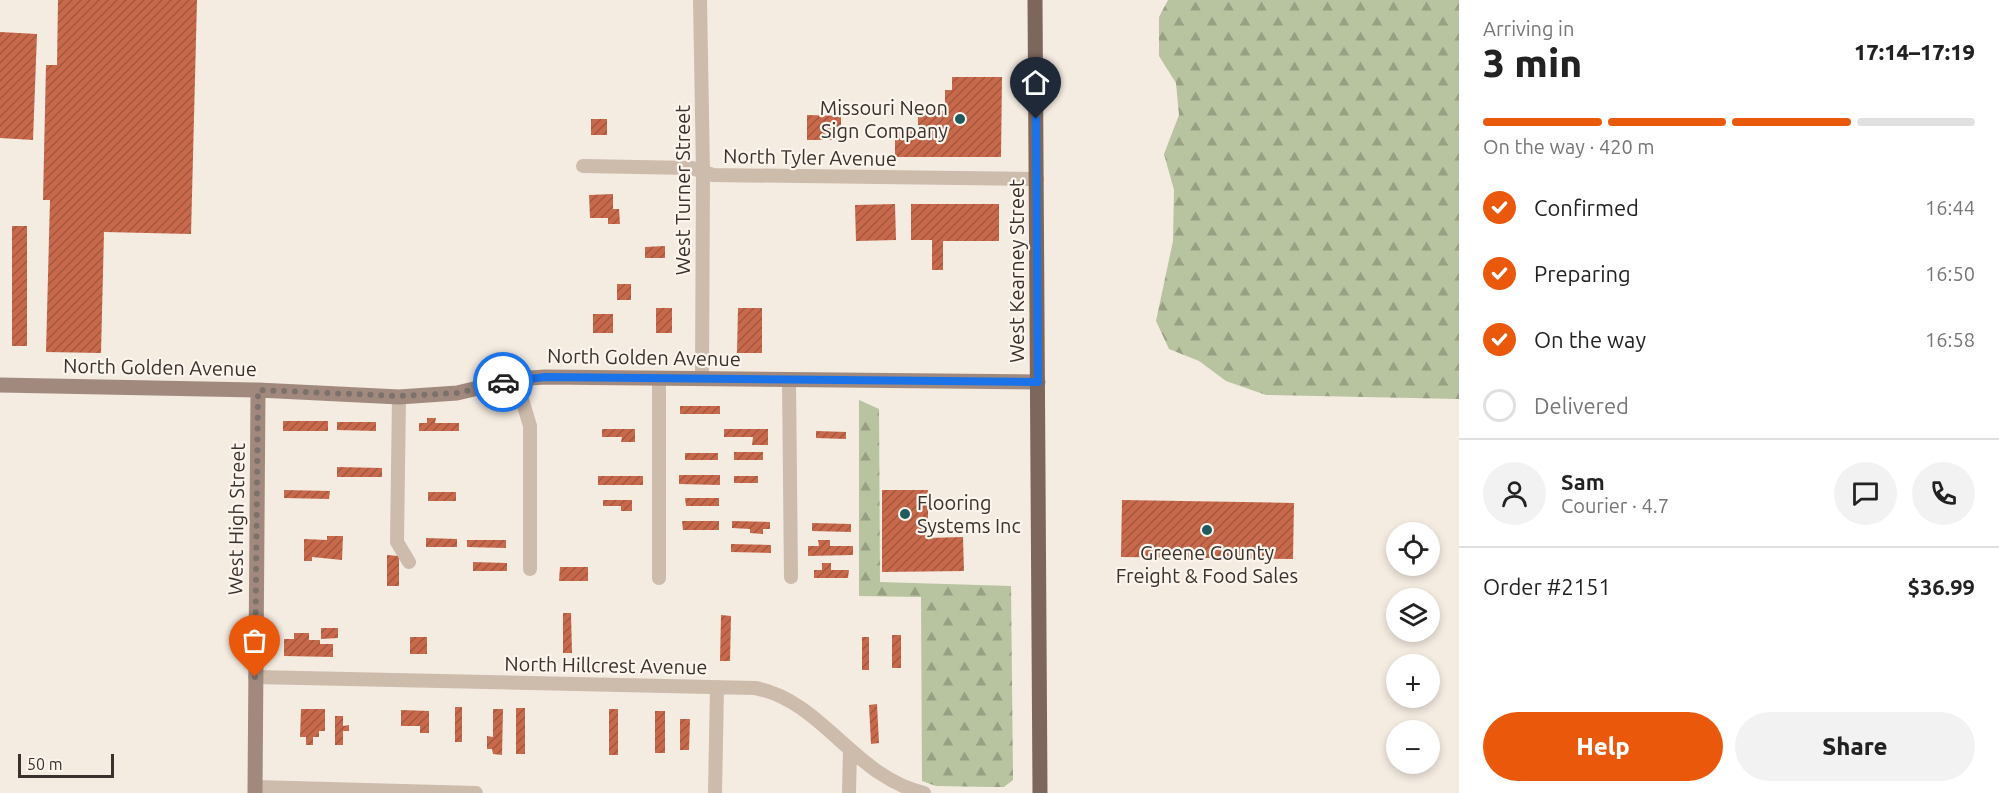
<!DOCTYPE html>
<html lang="en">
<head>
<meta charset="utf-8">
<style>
	body { margin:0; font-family:Ubuntu,sans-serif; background:#f2f2f2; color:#222; height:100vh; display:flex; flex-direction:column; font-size:22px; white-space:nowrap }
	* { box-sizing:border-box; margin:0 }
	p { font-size:20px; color:#767676 }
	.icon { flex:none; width:33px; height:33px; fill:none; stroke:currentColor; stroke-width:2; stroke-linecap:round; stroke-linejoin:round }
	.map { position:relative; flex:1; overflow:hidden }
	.sheet { display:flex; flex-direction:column; background:#fff; width:540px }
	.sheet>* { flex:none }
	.fabs { position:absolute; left:1386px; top:522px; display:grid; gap:12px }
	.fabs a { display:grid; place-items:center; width:54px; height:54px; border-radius:50%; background:#fff; box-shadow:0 3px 9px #0003; font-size:30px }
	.scale { position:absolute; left:18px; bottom:15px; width:96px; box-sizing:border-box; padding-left:6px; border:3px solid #3b302b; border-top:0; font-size:16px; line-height:21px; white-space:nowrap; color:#3b302b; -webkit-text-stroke:4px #fbf5ee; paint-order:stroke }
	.pin { position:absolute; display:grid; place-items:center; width:51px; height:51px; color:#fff; margin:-62px -26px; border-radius:50% 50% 50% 0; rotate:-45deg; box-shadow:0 0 6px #0007 }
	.pin .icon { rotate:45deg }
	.courier { position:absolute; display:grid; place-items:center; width:60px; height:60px; margin:-30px; border:4px solid #1a73e8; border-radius:50%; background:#fff; color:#222; box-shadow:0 2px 8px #0007 }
	.overview em { font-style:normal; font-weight:800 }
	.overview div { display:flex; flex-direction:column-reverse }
	.overview { display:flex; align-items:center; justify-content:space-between; height:102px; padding:0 24px }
	h1 { font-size:39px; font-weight:800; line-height:45px }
	.bar { display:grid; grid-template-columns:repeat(4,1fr); gap:9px 6px; align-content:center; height:72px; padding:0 24px }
	.bar i { height:8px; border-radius:4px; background:#e0e0e0 }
	.bar .active { background:#ea580c }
	.bar p { grid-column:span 4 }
	.line { display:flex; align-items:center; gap:15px; padding:0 24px; border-top:2px solid #e0e0e0 }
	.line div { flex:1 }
	.round { display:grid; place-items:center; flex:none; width:63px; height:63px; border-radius:32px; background:#f2f2f2 }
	ol { padding:0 24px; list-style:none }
	li { display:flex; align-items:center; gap:18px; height:66px }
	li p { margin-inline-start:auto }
	li .icon { padding:6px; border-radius:50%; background:#ea580c; color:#fff; stroke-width:4 }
	li:last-child { color:#767676 }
	li i { width:33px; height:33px; border:3px solid #e0e0e0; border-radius:50% }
	.button { display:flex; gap:12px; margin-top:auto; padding:12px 24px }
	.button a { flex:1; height:69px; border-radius:36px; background:#ea580c; color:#fff; font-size:24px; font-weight:800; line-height:69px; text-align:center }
	.button a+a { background:#f2f2f2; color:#222 }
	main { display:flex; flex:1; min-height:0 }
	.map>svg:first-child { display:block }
</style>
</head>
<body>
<main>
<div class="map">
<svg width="1459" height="793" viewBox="0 0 1459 793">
	<defs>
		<pattern id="forest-firs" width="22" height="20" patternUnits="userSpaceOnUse" patternTransform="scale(1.5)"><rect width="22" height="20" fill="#b8c4a0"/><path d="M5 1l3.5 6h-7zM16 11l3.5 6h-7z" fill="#97a083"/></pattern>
		<pattern id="building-hatch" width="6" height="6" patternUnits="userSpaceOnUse" patternTransform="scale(1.5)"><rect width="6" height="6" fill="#c8694b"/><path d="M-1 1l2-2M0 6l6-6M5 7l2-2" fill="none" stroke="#a4573f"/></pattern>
	</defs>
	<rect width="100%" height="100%" fill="#f4ebe1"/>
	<path fill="url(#forest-firs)" d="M1168 0H1459V399L1266 395 1226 381 1199 361 1169 349 1156 321 1173 241 1174 190 1164 154 1179 115 1176 83 1159 56V17Z
		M859 400 879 409 880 582 1011 586 1013 780 1004 787H990L936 786 922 781 921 597 859 596Z"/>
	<path fill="url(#building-hatch)" d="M58 0H197L191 234 104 232 101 353 46 352 50 200H43L46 65H57Z
		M0 32 37 34 33 140 0 138Z
		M952 77H1002L1001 157H895V132H901V128L914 129V132L918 133V110L945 111V90H952Z
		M807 115 841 116V140H807Z
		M591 119H607V135H591Z
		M613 194V209H619L620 224H608V218H590L589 195Z
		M895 204 896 240 856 241 855 205Z
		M911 204H999V241H943V270H932V240H911Z
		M12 226H27V346H12Z
		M665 246V258H645V247Z
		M617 284H631V300H617Z
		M656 308H672V333H656Z
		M738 308H762V353H737Z
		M593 314H613V333H593Z
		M680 406H720V414H680Z
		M427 418H436L435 423H459V431H419V423H427Z
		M283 421H328V431H283Z
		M337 422H376V431L337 430Z
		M602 429H635V442H621L622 437H602Z
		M724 429H768V445H752L753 437H724Z
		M816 431 846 432V439L816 438Z
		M734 452H763V460H734Z
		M685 453H718V460H685Z
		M337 467 382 468V477H337Z
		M679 475H720V485L679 484Z
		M598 476H643V485H598Z
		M734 476H758V483H734Z
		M284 490 330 491 329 499 284 498Z
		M882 490H928V538L963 537 964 571 882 572Z
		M428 492H456V501H428Z
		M685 498H719V506H686Z
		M603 500H632V511H621V506H603Z
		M1122 500 1294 503 1293 559 1121 557Z
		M682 521H719V530H683Z
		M732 521 770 522V529H763V534L750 533V529L732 528Z
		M812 523 851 524V532L812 531Z
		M327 536H343L342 560 312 557V561H304V539L327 540Z
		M426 538 457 539V547H426Z
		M467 540H506V548L467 547Z
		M818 540H830V546H853V555L808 556V546H819Z
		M731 544 771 545V553L731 552Z
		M387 555 399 556V586H387Z
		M473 562 507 563V571H473Z
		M822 563H831V570H849L848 578H814V570H822Z
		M560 567H588V581H559Z
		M563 613H571L572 653H563Z
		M721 615 731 616 730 661H720Z
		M321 628H338V638L321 639Z
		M294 633H309V640H320V644H333V657L284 656V639H294Z
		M892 635H901V668H892Z
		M410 637H427V654H410Z
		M862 637H869V670H862Z
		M877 704 879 743 871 744 869 705Z
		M455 707H462V742H455Z
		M516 708H525V754H516Z
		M301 709H325V731H319V737H313V745H306V737H300Z
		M493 709H503L502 755 493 754 492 749H487V736L493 737Z
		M609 709H618V755H609Z
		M401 710 429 711V733H420V726H401Z
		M655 711H665V753H655Z
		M335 716H343V726L349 725V731H343V745H335Z
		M680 719H690L689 750H680Z"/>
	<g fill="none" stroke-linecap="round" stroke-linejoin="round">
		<path stroke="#cdbbac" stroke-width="14" d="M700 0 703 171 702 379
			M583 166 692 168 713 175 1037 179
			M516 379 530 426V569
			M659 379V578
			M789 380 791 577
			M399 397 397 542 409 562
			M255 677 755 688C823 701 854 777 924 793
			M255 787 476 793
			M715 793 717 687
			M849 793 850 750"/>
		<path stroke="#a18a7d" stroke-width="15" d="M0 385 258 390 399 397 457 393 516 379 545 377 1038 382
			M255 793 258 390"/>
		<path stroke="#7d675c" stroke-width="15" d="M1035 0 1040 793"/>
	</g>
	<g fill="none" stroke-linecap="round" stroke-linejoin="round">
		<path stroke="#7c716b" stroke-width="6" stroke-dasharray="0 10.8" d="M255 677 258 390 399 396 458 393 503 382"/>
		<path stroke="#1a73e8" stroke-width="8" d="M503 382 545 377 1038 382 1036 119"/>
	</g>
	<g fill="#1f5a5e" stroke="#fbf5ee" stroke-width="2">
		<circle cx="960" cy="119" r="6"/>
		<circle cx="905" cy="514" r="6"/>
		<circle cx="1207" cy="530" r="6"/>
	</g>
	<g text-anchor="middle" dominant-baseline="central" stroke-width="4.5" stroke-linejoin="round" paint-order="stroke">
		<g font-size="20" fill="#3b302b" stroke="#fbf5ee" text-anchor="end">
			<text x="948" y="107">Missouri Neon<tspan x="948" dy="23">Sign Company</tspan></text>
			<text x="917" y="502" text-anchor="start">Flooring<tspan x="917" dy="23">Systems Inc</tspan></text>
			<text x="1207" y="552" text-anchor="middle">Greene County<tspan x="1207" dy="23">Freight &amp; Food Sales</tspan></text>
		</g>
		<g font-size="20" fill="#3b302b" stroke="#fbf5ee">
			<text transform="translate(810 157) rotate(1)">North Tyler Avenue</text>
			<text transform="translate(682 190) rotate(-90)">West Turner Street</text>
			<text transform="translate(1016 271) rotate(-90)">West Kearney Street</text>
			<text transform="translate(644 357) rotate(1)">North Golden Avenue</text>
			<text transform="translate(160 367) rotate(1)">North Golden Avenue</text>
			<text transform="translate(236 519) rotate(-89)">West High Street</text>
			<text transform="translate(606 665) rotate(1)">North Hillcrest Avenue</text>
		</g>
	</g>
</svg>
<div class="fabs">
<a><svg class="icon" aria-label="locate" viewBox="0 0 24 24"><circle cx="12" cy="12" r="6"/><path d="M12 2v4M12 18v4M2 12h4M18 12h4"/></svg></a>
<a><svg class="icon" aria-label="layers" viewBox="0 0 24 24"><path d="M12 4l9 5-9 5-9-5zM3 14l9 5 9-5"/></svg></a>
<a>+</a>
<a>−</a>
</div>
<div class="scale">50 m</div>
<div class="pin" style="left:255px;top:677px;background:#ea580c"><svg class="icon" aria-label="bag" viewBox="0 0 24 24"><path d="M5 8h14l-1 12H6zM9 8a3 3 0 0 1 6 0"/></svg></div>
<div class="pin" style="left:1036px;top:119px;background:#1f2937"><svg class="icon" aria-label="home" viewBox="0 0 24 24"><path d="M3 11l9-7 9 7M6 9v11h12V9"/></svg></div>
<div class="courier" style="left:503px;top:382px"><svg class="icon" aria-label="car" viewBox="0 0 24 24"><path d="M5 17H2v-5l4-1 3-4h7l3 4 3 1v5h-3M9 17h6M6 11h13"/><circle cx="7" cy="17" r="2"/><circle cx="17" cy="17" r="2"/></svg></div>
</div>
<section class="sheet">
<div class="overview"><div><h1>3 min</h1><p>Arriving in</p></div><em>17:14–17:19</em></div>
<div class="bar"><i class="active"></i><i class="active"></i><i class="active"></i><i></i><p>On the way · 420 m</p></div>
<ol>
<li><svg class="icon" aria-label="check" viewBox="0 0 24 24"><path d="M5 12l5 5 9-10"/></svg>Confirmed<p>16:44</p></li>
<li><svg class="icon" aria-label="check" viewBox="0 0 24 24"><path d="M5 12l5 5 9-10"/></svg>Preparing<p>16:50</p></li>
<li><svg class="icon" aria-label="check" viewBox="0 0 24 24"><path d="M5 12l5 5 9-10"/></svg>On the way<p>16:58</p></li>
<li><i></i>Delivered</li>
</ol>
<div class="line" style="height:108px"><a class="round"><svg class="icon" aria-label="person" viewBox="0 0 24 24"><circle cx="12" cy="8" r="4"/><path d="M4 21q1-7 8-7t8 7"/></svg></a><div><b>Sam</b><p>Courier · 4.7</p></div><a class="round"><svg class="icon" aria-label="chat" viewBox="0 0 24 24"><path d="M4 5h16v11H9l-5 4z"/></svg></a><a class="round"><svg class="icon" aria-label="phone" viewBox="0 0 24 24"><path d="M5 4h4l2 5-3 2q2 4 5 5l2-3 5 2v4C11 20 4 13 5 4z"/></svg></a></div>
<div class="line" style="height:78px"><div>Order #2151</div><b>$36.99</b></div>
<div class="button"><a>Help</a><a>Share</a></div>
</section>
</main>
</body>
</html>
